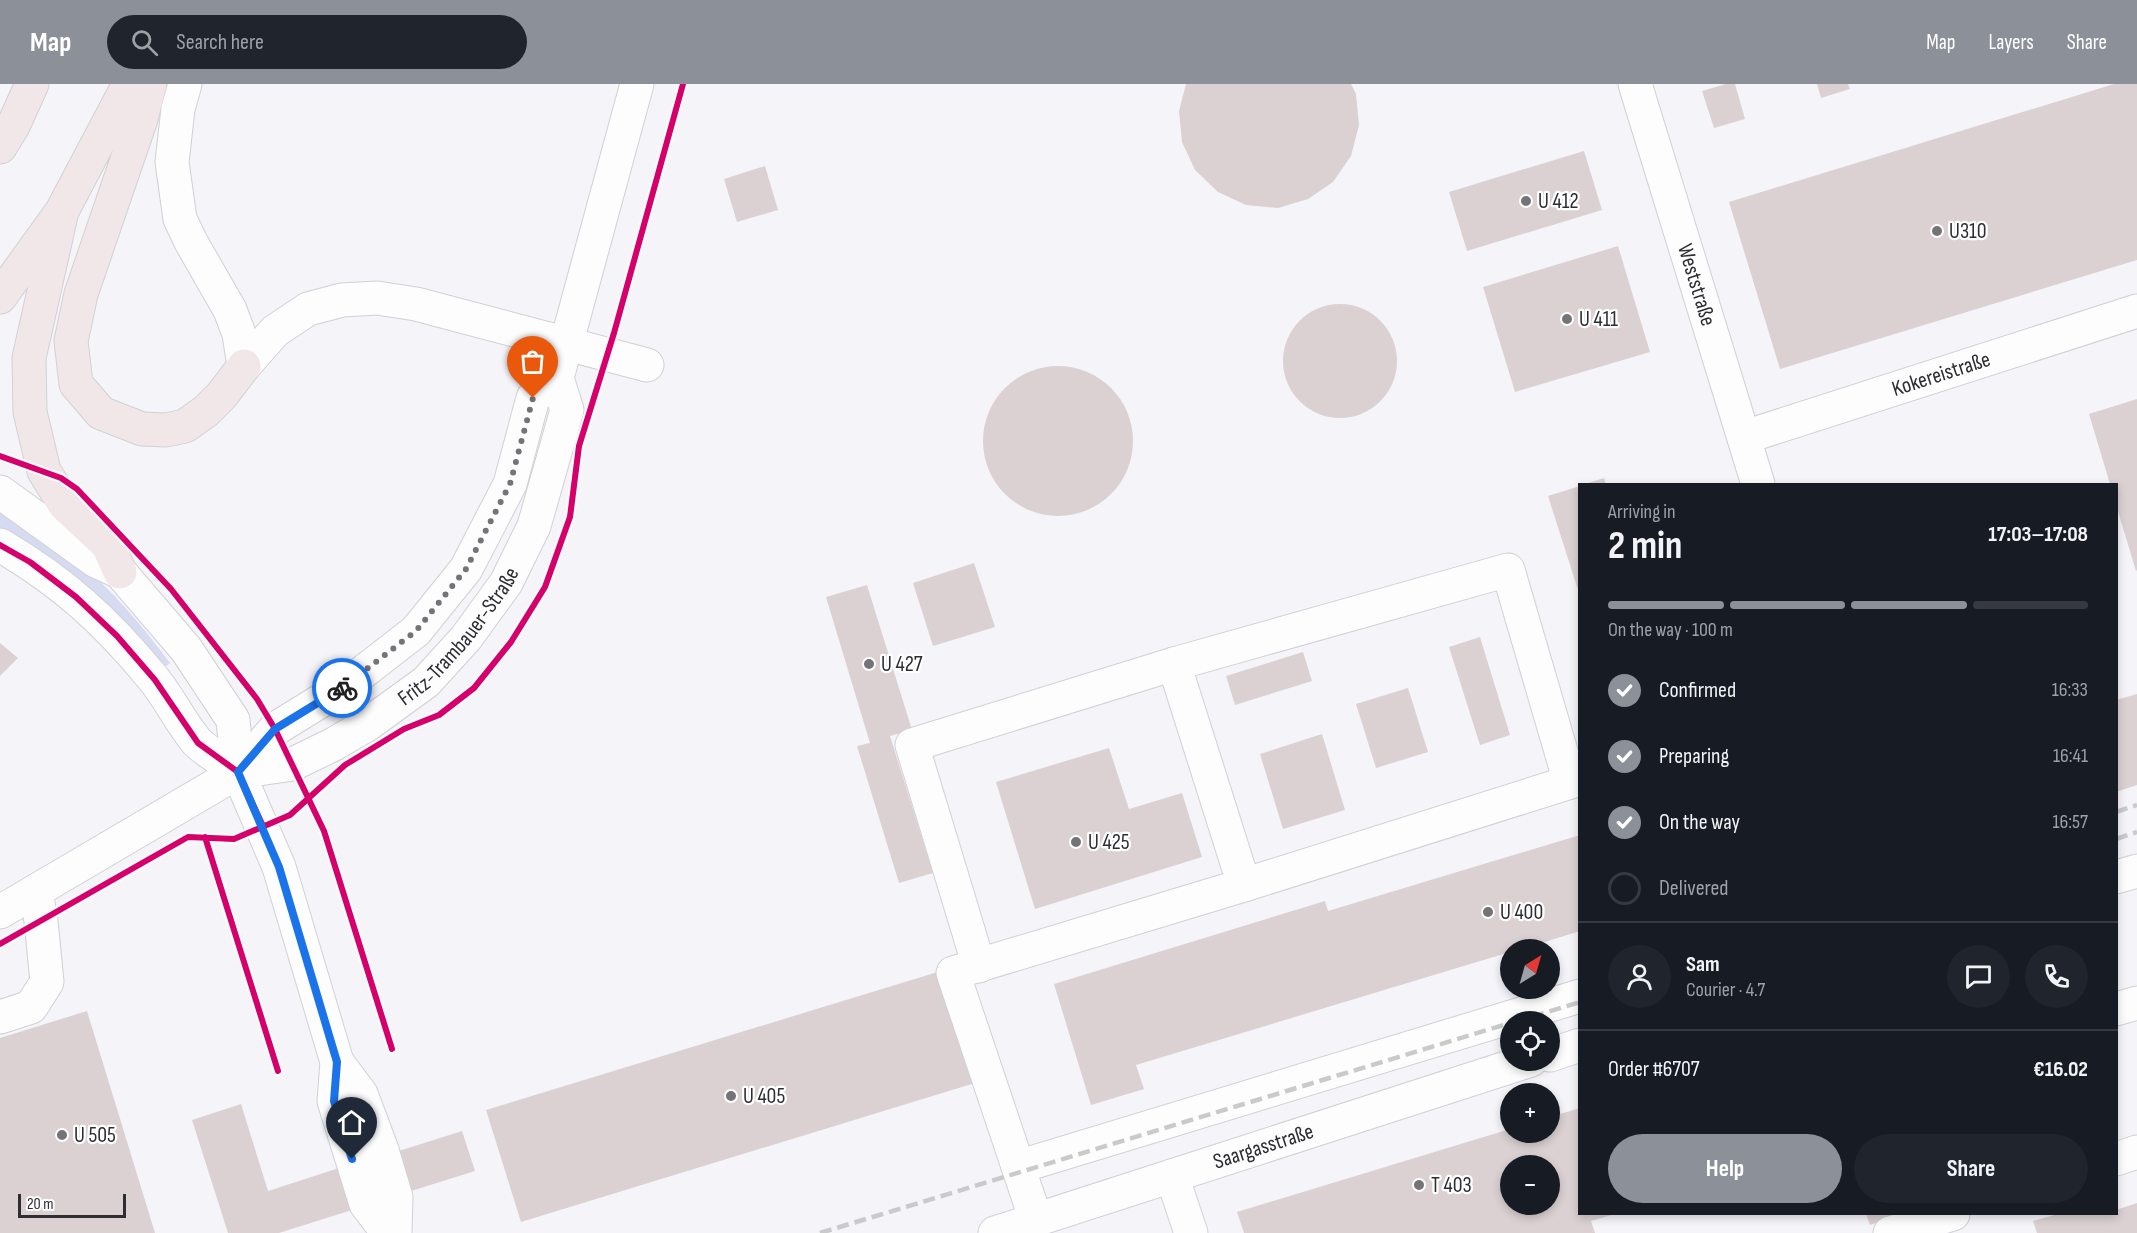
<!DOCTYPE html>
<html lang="en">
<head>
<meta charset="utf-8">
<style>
	body { margin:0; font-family:"Sofia Sans Condensed",sans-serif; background:#20242c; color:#f1f3f6; height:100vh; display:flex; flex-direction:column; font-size:22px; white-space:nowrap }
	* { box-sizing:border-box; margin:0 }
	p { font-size:20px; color:#9ea1a6 }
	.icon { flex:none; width:33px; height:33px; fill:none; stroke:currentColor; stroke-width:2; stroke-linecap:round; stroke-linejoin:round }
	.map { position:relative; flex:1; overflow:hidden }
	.drawer { position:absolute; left:1578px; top:399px; width:540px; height:732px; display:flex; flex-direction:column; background:#171b24; border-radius:0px; box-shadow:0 3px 9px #0003 }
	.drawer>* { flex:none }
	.needle { width:39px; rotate:37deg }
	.fabs { position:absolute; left:1500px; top:855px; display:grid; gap:12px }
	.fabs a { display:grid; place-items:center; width:60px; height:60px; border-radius:50%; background:#171b24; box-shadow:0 3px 9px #0003; font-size:30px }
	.scale { position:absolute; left:18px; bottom:15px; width:108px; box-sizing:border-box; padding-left:6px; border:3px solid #2d2e32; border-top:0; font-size:16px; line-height:21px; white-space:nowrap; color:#2d2e32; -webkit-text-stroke:4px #fff; paint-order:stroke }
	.pin { position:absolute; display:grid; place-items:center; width:51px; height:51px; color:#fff; margin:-62px -26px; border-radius:50% 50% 50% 0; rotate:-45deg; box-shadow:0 0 6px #0007 }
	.pin .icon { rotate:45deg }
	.courier { position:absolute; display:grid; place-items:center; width:60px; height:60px; margin:-30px; border:4px solid #1a73e8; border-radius:50%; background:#fff; color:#222; box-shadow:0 2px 8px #0007 }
	.overview em { font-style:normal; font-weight:700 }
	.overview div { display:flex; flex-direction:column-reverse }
	.overview { display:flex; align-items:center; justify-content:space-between; height:102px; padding:0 30px }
	h1 { font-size:39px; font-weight:700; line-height:45px }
	.bar { display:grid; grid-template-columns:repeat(4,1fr); gap:9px 6px; align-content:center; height:72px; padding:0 30px }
	.bar i { height:8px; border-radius:4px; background:#363941 }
	.bar .current { background:#8c9099 }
	.bar p { grid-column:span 4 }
	.line { display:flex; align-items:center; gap:15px; padding:0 30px; border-top:2px solid #363941 }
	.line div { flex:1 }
	.round { display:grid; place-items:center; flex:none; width:63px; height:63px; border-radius:32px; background:#20242c }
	ol { padding:0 30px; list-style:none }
	li { display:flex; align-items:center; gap:18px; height:66px }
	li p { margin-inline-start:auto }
	li .icon { padding:6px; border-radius:50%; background:#8c9099; color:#fff; stroke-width:4 }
	li:last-child { color:#9ea1a6 }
	li i { width:33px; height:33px; border:3px solid #363941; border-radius:50% }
	.button { display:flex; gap:12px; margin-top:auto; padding:12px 30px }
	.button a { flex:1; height:69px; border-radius:36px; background:#8c9099; color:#fff; font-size:24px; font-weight:700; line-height:69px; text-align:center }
	.button a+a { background:#20242c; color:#f1f3f6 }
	header { display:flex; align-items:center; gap:36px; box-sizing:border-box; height:84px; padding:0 30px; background:#8c9099; color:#fff }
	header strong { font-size:28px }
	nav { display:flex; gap:33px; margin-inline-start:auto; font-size:21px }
	.search { width:420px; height:54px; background:#20242c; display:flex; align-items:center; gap:15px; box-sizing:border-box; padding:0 21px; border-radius:33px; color:#9ea1a6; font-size:22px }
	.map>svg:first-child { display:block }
</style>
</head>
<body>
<header>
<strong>Map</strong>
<div class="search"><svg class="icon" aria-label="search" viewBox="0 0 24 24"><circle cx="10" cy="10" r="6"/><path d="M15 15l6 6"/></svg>Search here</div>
<nav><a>Map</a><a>Layers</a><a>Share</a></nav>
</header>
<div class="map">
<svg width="2137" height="1149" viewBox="0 0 2137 1149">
	<rect width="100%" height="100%" fill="#f4f4f9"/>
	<path fill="#d7dbf2" d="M0 422C24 439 49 455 72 473 110 503 141 540 170 579L161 586 0 448Z"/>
	<path fill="#dbd1d2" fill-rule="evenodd" d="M1186 0H1351L1356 10 1359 41 1351 72 1333 98 1308 115 1278 124 1246 121 1218 108 1195 86 1182 58 1179 27Z
		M1726 0H1735L1745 35 1714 44 1702 7Z
		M1817 0H1848L1850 5 1821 14Z
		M2114 0H2137V176L1780 285 1729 118Z
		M1584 67 1602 126 1467 167 1449 108Z
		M765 82 778 126 737 138 724 95Z
		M1618 162 1650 268 1515 308 1483 203Z
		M1283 277a57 57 0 1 1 114 0a57 57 0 1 1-114 0Z
		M983 357a75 75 0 1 1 150 0a75 75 0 1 1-150 0Z
		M2137 315V486L2136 487 2116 421V400H2110L2089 330Z
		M1604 394 1606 400H1585Z
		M1580 402V509H1579L1548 412Z
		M974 479 995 543 933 562 913 499Z
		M867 501 912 646 890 652 933 789 899 799 857 662 870 659 826 513Z
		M1480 553 1510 651 1480 661 1449 563Z
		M0 559 18 574 0 592Z
		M1303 568 1312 597 1235 621 1226 592Z
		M1408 604 1428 668 1376 684 1356 620Z
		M2137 610V701L2116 708V616Z
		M1322 650 1345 726 1283 745 1260 670Z
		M1109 664 1129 725 1182 709 1202 773 1035 825 996 698Z
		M1580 751V847L1519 866H1510V868L1136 981 1144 1005 1091 1021 1054 900 1325 817 1328 827Z
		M941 887 975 999 521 1138 486 1026Z
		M87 927 155 1149H0V954Z
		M241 1020 268 1107 339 1084 352 1126 279 1149H228L192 1036Z
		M1580 1024V1130H1615L1591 1137 1595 1149H1244L1237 1128 1510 1045V1048H1550V1033ZM1510 1082H1550V1120H1510Z
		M462 1047 475 1087 411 1107 399 1067Z
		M2137 1119V1149H2037L2033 1137 2058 1130 2099 1131 2116 1130V1126Z
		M1866 1130H1888L1889 1135 1870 1141Z"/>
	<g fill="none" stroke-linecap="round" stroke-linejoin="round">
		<g stroke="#d0d1d4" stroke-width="35">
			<g id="minor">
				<path d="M185 0 178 25 172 78 180 135 191 158 230 226 239 250 244 282"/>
				<path id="s1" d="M1635 0 1758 400"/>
				<path d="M244 282 275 247 308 225 342 216 377 214 416 220 647 281"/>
				<path id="s2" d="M1745 353 2137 227"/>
				<path d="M0 408 96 477 120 488 186 565 233 636 238 688 279 783 337 978 334 1017 366 1120 388 1149"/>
				<path d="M0 461C63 498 106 537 152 593 169 613 180 638 197 658 208 669 226 678 238 688"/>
				<path d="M1174 580 1244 801"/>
				<path id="s3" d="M238 688 293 680 334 660 368 640 426 598 466 554 506 499 534 442 567 326 557 294 637 0"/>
				<path d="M2116 793 2137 787"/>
				<path d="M0 828 238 688 275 645 345 602 416 547 466 485 510 400 533 314 557 294"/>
				<path d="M979 882 912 661 1174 580 1508 486 1570 698"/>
				<path d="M2116 925 2137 919"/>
				<path d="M0 933 31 923 47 898 41 837 36 807"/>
				<path d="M1550 971 1580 961"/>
				<path d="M337 978 361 1010 382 1066 396 1113 395 1149"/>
				<path d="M2116 1075 2137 1068"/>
				<path d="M1018 1083 1580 912"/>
				<path d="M1172 1092 1191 1149"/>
				<path d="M1036 1136 953 889 1244 801 1580 695"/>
				<path id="s4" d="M995 1149 1531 976"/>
				<path d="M1890 1149 1953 1130"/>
			</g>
		</g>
		<g stroke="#d1d1d4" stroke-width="35">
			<path id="highway" d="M150 0 141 35 81 210 71 257 76 300 101 329 142 345 166 346 185 342 206 327 222 311 244 282
				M0 63 13 42 32 0
				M62 127 29 274 30 328 44 387 65 421 108 461 120 488
				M0 213 62 127 129 0"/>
		</g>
		<use href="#minor" stroke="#fdfdfe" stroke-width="33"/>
		<use href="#highway" stroke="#f1e7e8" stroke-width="33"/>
		<path stroke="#cacacb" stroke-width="4.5" stroke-dasharray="12 6" stroke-linecap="butt" d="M2116 728 2137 721
			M2116 755 2137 748
			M1515 938 1580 918
			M820 1149 1510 939"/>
		<g stroke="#fff" stroke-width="10">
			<path id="cycleway" d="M0 372 61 394 77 405 171 505 257 615 275 645 324 747 392 965
				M0 461 30 478 76 513 117 552 155 596 198 659 238 688 263 742
				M205 753 278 987
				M0 860 188 753 234 755 290 731 345 681 404 645 439 631 474 604 511 558 545 503 570 433 579 362 614 249 683 0"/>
		</g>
		<use href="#cycleway" stroke="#d6006c" stroke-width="6"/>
	</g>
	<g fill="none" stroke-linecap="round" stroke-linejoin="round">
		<path stroke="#737378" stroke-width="6" stroke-dasharray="0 10.8" d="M342 604 416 547 466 485 510 400 533 314"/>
		<path stroke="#1a73e8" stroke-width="8" d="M342 604 275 645 238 688 279 783 337 978 334 1017 352 1075"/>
	</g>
	<g fill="#737378" stroke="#fff" stroke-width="2">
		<circle cx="1526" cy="117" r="6"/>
		<circle cx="1937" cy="147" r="6"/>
		<circle cx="1567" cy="235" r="6"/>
		<circle cx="869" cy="580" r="6"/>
		<circle cx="1076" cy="758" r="6"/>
		<circle cx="1488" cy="828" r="6"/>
		<circle cx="731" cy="1012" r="6"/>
		<circle cx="62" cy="1051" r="6"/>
		<circle cx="1419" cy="1101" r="6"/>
	</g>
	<g text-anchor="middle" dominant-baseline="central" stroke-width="4.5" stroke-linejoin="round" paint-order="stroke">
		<g font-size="22" fill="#2d2e32" stroke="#fff" text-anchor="start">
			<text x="1538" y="117">U 412</text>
			<text x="1949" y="147">U310</text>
			<text x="1579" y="235">U 411</text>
			<text x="881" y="580">U 427</text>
			<text x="1088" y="758">U 425</text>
			<text x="1500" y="828">U 400</text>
			<text x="743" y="1012">U 405</text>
			<text x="74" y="1051">U 505</text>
			<text x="1431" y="1101">T 403</text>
		</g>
		<g font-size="22" fill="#2d2e32" stroke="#fff">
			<text stroke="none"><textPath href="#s1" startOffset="210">Weststraße</textPath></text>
			<text stroke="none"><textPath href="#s2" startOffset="206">Kokereistraße</textPath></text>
			<text stroke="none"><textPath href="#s3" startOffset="268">Fritz-Trambauer-Straße</textPath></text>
			<text stroke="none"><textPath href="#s4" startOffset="282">Saargasstraße</textPath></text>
		</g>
	</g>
</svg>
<div class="fabs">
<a><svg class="needle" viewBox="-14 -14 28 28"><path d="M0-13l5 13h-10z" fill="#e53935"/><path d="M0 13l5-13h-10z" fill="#9ea1a6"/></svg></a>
<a><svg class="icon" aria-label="locate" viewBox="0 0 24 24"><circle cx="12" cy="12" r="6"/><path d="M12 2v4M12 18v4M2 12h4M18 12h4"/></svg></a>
<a>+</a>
<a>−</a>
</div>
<div class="scale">20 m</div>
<div class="pin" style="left:533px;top:314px;background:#ea580c"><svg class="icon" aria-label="bag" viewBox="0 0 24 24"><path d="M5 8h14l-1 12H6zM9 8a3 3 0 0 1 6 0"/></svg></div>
<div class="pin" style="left:352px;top:1075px;background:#1f2937"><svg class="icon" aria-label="home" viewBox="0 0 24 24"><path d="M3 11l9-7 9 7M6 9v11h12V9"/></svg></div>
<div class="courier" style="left:342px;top:604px"><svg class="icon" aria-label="bike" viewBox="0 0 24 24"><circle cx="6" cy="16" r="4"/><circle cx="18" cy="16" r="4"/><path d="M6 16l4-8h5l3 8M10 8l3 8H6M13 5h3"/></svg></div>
<section class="drawer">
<div class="overview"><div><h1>2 min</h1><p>Arriving in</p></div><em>17:03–17:08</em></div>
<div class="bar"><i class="current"></i><i class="current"></i><i class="current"></i><i></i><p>On the way · 100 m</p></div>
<ol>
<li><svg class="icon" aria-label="check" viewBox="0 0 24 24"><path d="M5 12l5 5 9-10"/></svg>Confirmed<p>16:33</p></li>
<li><svg class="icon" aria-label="check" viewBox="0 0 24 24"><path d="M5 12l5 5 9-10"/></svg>Preparing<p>16:41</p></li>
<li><svg class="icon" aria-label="check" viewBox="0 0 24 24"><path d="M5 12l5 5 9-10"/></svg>On the way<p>16:57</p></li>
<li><i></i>Delivered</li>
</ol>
<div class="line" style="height:108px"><a class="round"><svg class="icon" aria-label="person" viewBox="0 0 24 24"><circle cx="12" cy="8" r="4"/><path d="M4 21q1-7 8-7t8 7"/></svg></a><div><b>Sam</b><p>Courier · 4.7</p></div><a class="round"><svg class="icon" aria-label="chat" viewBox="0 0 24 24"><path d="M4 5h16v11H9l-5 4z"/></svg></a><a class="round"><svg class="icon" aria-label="phone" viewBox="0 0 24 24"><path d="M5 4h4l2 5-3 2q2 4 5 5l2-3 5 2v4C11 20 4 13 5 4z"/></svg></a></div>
<div class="line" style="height:78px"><div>Order #6707</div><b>€16.02</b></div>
<div class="button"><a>Help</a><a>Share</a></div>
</section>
</div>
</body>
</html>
